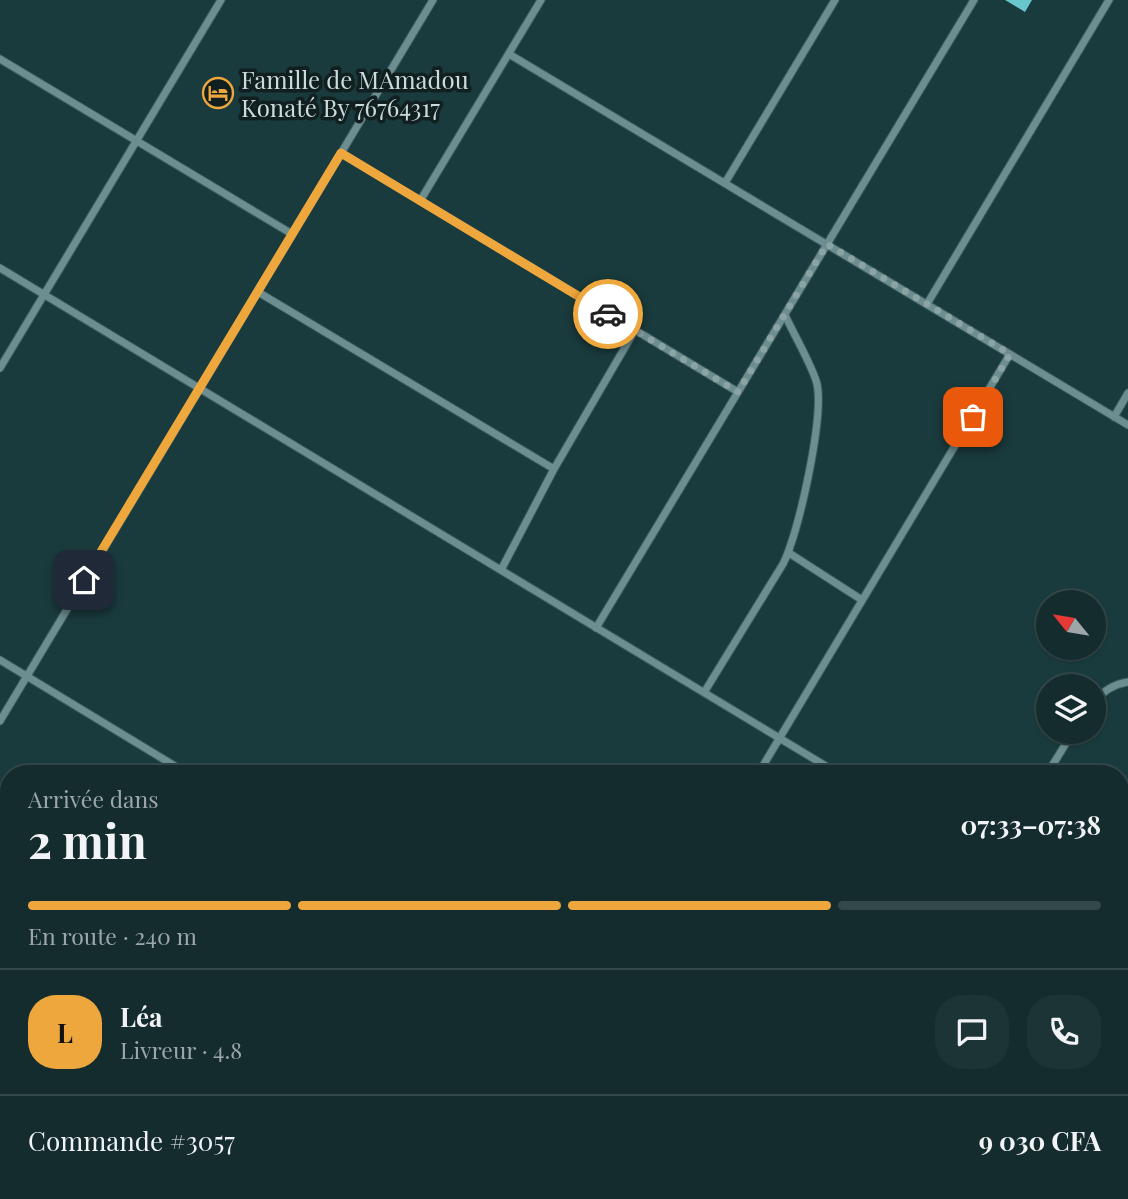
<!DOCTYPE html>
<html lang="fr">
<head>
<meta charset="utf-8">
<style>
	body { margin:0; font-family:"Playfair Display",serif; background:#1d3436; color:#f1f3f6; height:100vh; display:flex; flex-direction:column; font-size:26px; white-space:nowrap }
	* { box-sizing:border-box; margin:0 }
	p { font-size:23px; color:#9da7aa }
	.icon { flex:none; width:38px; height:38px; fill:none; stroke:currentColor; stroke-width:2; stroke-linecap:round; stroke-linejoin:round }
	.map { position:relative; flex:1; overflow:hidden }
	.drawer { position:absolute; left:0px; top:765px; width:1129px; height:436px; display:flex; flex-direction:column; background:#142c2e; border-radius:28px 28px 0 0; box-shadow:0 2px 5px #0004,0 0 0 2px #33484a }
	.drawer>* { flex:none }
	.needle { width:46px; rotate:300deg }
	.controls { position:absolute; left:1036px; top:590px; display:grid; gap:14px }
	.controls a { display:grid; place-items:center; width:70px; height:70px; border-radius:50%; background:#142c2e; box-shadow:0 2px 5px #0004,0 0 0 2px #33484a; font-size:35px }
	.pin { position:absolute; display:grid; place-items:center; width:60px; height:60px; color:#fff; margin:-30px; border-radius:14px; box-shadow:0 4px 10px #0006 }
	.courier { position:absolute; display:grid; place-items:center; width:70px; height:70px; margin:-35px; border:5px solid #eea73c; border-radius:50%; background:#fff; color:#222; box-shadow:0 2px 9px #0007 }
	.summary em { font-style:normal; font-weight:700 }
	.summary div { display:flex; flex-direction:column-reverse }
	.summary { display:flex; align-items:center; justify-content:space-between; height:119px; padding:0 28px }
	h1 { font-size:46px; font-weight:700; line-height:52px }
	.bar { display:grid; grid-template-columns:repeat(4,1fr); gap:10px 7px; align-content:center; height:84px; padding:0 28px }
	.bar i { height:9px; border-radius:5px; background:#33484a }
	.bar .selected { background:#eea73c }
	.bar p { grid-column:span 4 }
	.line { display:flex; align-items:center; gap:18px; padding:0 28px; border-top:2px solid #33484a }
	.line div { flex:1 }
	.round { display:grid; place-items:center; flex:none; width:74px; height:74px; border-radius:28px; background:#1d3436 }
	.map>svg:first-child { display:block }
</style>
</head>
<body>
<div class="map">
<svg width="1128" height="1199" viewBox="0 0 1128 1199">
	<rect width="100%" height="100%" fill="#1a3b3d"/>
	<path fill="#68c6cc" d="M1005 0H1032L1025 12Z"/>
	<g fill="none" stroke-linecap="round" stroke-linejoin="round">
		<g stroke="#3c5a5b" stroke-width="9">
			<path id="street" d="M509 54 1128 425
				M0 59 292 234
				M341 153 738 392
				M725 183 835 0
				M420 201 541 0
				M0 268 839 774
				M258 292 554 469
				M927 304 1109 0
				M0 368 221 0
				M1114 417 1128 393
				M789 553 862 600
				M501 570 554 469 635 330
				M596 628 974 0
				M0 660 188 774
				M705 691 783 564C799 533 824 417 817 384 813 367 793 333 785 315
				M1094 702C1103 691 1115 684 1128 682
				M0 721 433 0
				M758 774 1010 354
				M1047 774 1073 732
				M0 853 9 858
				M1120 936 1128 940
				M0 1058 9 1063
				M1120 1151 1128 1144
				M224 1192 237 1199
				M826 1192 839 1199
				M502 1199 507 1192
				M722 1199 727 1192
				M1053 1199 1066 1192"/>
		</g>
		<use href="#street" stroke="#6c8e90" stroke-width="7"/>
	</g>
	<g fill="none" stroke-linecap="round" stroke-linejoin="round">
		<path stroke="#8ca3a4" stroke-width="7" stroke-dasharray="0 12.6" d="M608 314 738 392 827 244 1010 354 973 417"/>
		<path stroke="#eea73c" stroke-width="9" d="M84 580 341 153 608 314"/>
	</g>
	<defs>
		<g id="hotel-ring" transform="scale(1.575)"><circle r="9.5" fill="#111f20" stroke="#eea73c" stroke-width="1.5"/><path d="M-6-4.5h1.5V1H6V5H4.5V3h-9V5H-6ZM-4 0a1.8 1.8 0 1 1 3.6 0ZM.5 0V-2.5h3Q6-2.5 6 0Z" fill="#eea73c"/></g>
	</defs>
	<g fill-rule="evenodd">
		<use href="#hotel-ring" x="218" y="93"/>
	</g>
	<g text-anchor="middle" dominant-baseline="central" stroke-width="7" stroke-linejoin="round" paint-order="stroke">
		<g font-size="24" fill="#c9dbdc" stroke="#111f20" text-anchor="start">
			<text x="241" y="79">Famille de MAmadou<tspan x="241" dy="28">Konaté By 76764317</tspan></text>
		</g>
	</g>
</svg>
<div class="controls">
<a><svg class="needle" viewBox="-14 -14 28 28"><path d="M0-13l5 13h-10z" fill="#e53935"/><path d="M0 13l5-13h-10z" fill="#9da7aa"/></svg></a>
<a><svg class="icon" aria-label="layers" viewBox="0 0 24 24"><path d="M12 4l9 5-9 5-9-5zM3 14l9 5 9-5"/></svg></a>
</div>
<div class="pin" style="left:973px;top:417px;background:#ea580c"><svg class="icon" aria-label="bag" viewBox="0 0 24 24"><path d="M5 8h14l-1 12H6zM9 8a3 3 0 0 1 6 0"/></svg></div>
<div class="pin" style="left:84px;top:580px;background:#1f2937"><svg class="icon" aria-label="home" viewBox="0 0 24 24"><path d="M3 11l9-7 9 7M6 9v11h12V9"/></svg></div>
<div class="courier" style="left:608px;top:314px"><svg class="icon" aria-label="car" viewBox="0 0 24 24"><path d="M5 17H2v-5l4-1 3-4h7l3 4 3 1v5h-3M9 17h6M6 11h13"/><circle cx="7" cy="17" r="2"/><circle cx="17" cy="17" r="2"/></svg></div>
<section class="drawer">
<div class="summary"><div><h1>2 min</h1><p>Arrivée dans</p></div><em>07:33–07:38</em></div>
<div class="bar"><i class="selected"></i><i class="selected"></i><i class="selected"></i><i></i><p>En route · 240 m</p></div>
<div class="line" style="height:126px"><b class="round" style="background:#eea73c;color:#111">L</b><div><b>Léa</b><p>Livreur · 4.8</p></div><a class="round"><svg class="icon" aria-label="chat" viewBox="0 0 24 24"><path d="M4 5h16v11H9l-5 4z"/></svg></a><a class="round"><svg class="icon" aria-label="phone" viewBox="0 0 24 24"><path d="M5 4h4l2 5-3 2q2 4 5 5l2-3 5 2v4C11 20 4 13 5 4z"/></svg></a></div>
<div class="line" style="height:91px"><div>Commande #3057</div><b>9 030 CFA</b></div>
</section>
</div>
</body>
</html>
